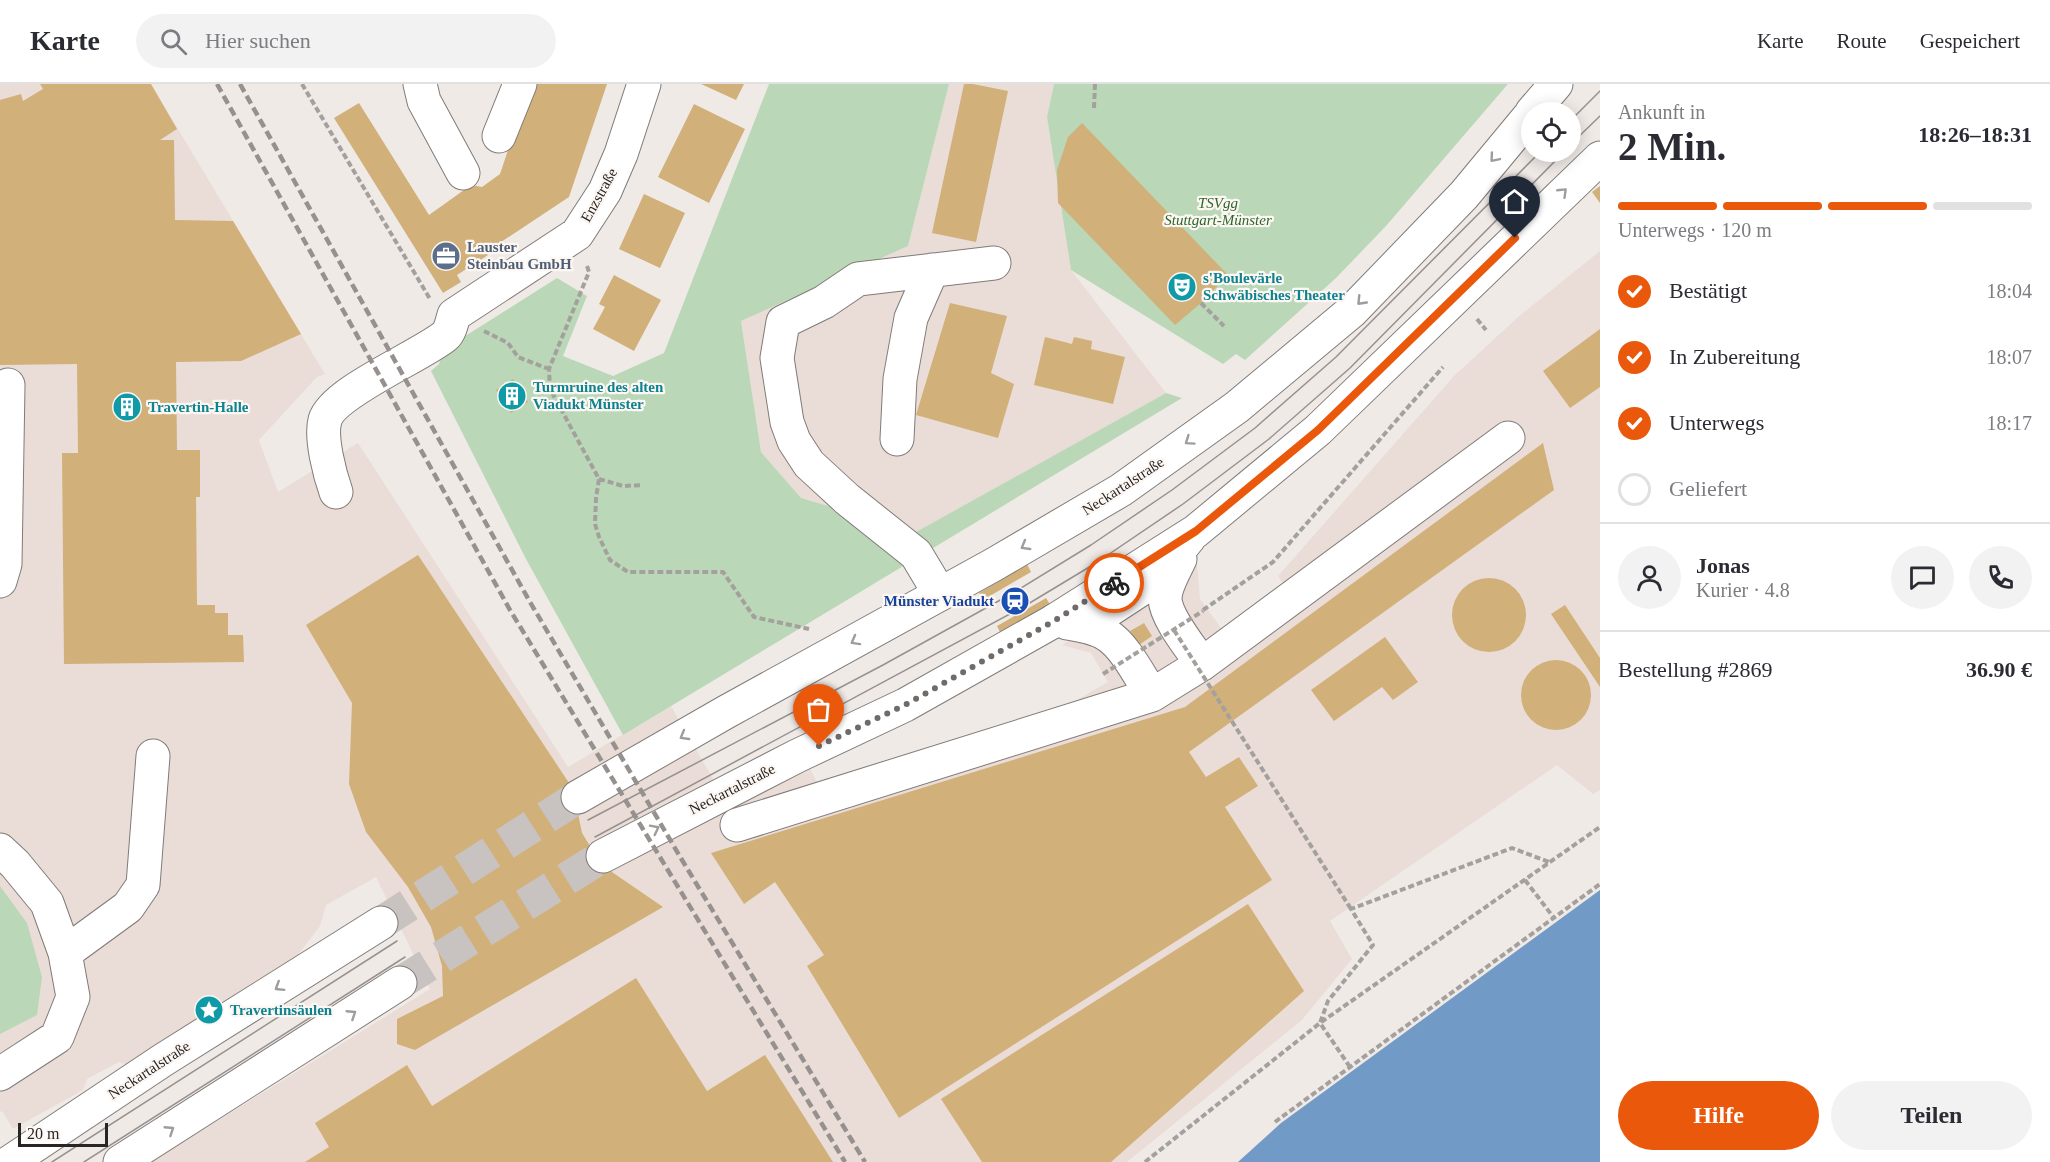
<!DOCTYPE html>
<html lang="de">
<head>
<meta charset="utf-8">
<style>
	body { margin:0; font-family:Georgia,serif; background:#f2f2f3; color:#2b2b33; height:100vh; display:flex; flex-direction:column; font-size:22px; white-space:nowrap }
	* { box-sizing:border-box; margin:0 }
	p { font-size:20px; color:#7c7c81 }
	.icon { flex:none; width:33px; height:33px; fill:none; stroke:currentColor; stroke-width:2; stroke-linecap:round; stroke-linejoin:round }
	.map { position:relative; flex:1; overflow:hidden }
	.details { display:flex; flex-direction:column; background:#fff; width:450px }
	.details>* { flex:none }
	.tools { position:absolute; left:1521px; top:18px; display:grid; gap:12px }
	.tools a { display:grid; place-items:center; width:60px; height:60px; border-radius:50%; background:#fff; box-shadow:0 3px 15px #0003; font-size:30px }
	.scale { position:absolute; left:18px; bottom:15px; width:90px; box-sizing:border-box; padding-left:6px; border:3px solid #282624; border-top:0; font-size:16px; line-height:21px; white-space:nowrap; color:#282624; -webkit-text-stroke:4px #fdf7f4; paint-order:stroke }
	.pin { position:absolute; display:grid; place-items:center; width:51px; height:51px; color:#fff; margin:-62px -26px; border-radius:50% 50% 50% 0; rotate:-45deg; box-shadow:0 0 6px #0007 }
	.pin .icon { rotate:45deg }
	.courier { position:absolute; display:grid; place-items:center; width:60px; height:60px; margin:-30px; border:4px solid #ea580c; border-radius:50%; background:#fff; color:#222; box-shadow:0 2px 8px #0007 }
	.head em { font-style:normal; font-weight:600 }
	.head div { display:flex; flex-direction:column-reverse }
	.head { display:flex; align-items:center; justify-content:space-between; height:102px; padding:0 18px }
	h1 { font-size:39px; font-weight:600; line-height:45px }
	.bar { display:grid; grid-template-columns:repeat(4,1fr); gap:9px 6px; align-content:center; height:72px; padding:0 18px }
	.bar i { height:8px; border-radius:4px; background:#e1e1e2 }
	.bar .selected { background:#ea580c }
	.bar p { grid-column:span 4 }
	.line { display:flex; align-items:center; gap:15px; padding:0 18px; border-top:2px solid #e1e1e2 }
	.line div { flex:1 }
	.round { display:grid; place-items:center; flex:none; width:63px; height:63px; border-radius:32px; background:#f2f2f3 }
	ol { padding:0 18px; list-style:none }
	li { display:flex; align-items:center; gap:18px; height:66px }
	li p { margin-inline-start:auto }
	li .icon { padding:6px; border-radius:50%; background:#ea580c; color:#fff; stroke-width:4 }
	li:last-child { color:#7c7c81 }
	li i { width:33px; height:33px; border:3px solid #e1e1e2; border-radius:50% }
	.action { display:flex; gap:12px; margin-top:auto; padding:12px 18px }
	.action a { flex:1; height:69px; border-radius:36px; background:#ea580c; color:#fff; font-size:24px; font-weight:600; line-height:69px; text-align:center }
	.action a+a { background:#f2f2f3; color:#2b2b33 }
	header { display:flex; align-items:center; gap:36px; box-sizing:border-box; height:84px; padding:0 30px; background:#fff; border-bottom:2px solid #e1e1e2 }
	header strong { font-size:28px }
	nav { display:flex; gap:33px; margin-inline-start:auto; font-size:21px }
	.search { width:420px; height:54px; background:#f2f2f3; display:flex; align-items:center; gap:15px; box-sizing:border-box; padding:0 21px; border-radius:33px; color:#7c7c81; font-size:22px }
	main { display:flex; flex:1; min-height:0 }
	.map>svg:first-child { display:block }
</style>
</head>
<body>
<header>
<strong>Karte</strong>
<div class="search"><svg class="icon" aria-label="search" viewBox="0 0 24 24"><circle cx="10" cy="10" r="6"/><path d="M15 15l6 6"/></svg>Hier suchen</div>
<nav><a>Karte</a><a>Route</a><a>Gespeichert</a></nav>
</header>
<main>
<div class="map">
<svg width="1600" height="1078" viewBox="0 0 1600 1078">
	<rect width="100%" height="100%" fill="#f0eae7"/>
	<path fill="#eadcd6" d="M0 0H151L325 290 317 293 259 356 278 408 358 359 568 683 671 622 730 724 810 685 817 698 1068 621 1108 598 1091 569 1062 561 1197 479 1200 515 1227 552 1288 508 1278 492 1454 292 1518 233 1600 167V706L1593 710 1557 681 1330 837 1352 875 1302 936 1127 1078H151L430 905 376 793 326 821 320 842 294 876 127 981 119 978 87 995 83 1006 13 1045 2 1027 0 1028Z
		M949 0H1054L1047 33 1071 186 1166 309 916 448 801 414 761 368 741 237 908 162Z"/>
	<path fill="#bad8b7" d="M769 0H949L908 162 741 237 761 368 801 414 916 448 1166 309 1182 314 623 651 526 475 431 287 439 280 443 266 557 194 587 212 563 272 613 292 664 269Z
		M1054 0H1508L1386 142 1336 194 1245 276 1236 270 1223 280 1071 186 1047 33Z
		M0 802 27 839 42 893 37 931 0 950Z"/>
	<path fill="#729ac7" d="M1600 806V1078H1238L1281 1039Z"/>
	<path fill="#d1b07a" d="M40 0H151L177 45 160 56H174L175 136 233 137 301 250 241 277 176 278 177 366H200V413H196L197 521H215V529H228V551H243L244 578 64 580 62 369H78L77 280 0 281V16L21 10 23 17 43 5Z
		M530 0H607L569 113 486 168 488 171 457 191 461 198 443 209 334 34 359 19 429 131 471 101 482 103 500 90Z
		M701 0H744L736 16Z
		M964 0H973L1008 7 976 158 932 149Z
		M694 20 745 45 709 119 658 93Z
		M1082 39 1228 191 1201 219 1175 241 1058 119 1057 86 1068 53Z
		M1600 102V119L1592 108Z
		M644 110 685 129 660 184 619 165Z
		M614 191 661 216 634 267 593 245 605 223 599 220Z
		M950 219 1007 232 991 289 1014 300 998 354 916 331Z
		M1600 245V303L1570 324 1543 287Z
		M1045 253 1072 260 1074 253 1092 257 1091 265 1125 273 1113 320 1034 301Z
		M513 295 528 318 511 329 496 306Z
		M1543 359 1554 406 1189 668 1206 693 1239 673 1258 702 1225 723 1272 796 899 1034 807 882 824 871 775 798 744 820 711 769 1185 623Z
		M418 471 573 705 582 749 593 767 609 786 663 823 415 966 397 960V935L443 912 442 882 431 843 408 803 366 748 349 700 352 619 306 541Z
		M1027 480 1031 488 983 516 979 509Z
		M1452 531a37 37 0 1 1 74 0a37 37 0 1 1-74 0Z
		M1046 514 1051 522 1001 550 997 542Z
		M1565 521 1600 574V603L1551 530Z
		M1144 539 1152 552 1139 561 1130 547Z
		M1385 553 1418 598 1393 616 1382 603 1334 637 1311 606Z
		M1521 611a35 35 0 1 1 70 0a35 35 0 1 1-70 0Z
		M1248 820 1304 907 1111 1078H982L941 1015Z
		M636 894 707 1007 765 971 833 1078H305L329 1063 315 1039 407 981 432 1022Z"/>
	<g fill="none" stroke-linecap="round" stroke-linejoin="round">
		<path stroke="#c8c3c0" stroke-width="33" stroke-dasharray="33 16" stroke-linecap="butt" d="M381 839 578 713
			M400 899 603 772"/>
		<g stroke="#807b78" stroke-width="35">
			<path id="minor" d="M420 0 424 17 463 89
				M499 52 520 0
				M897 355 900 295 911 234 932 186
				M336 408C330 391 320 354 325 336 333 308 421 272 445 252 450 248 452 238 454 231L577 150 605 107 621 70 644 0
				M1180 475C1175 486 1165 502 1165 515 1166 534 1191 564 1202 580
				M0 497 5 480 8 301
				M940 510 916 470 847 415 809 380 794 357 787 338 777 274 783 238 824 218 858 195 994 179
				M1054 537 1097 534 1155 496 1189 454
				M1067 539C1080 541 1095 543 1107 551 1125 562 1140 593 1152 611
				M737 741 1152 611 1202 580 1508 354
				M0 766 15 780 47 819 65 869
				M0 990 57 953 73 913 65 869 128 823 143 801 153 672"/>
		</g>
		<g stroke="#807b78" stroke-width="35">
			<path id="major" d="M1532 28 1556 0
				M578 713 726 628 993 481 1121 406 1237 323 1352 227 1464 111 1532 29
				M603 772 797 672 905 621 1054 537 1196 447 1318 346 1600 74
				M10 1078 163 976 381 839
				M120 1078 400 899"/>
		</g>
		<path stroke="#a4a09d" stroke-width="4" stroke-dasharray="6 3" stroke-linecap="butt" d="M302 0 430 215
			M1094 24 1095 0
			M587 182 589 188 549 285 550 305 599 395 596 414 595 440 599 453 610 476 628 488H723L754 533 809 545
			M1201 219 1224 242
			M1477 235 1486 246
			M484 247 508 259 518 273 549 285
			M599 395 623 402 643 401
			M1203 526 1273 478 1443 283
			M1525 796 1554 834
			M1350 983 1320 939 1328 917 1373 861 1351 825 1512 764 1549 778
			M1275 1038 1600 800
			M1145 1078 1320 939 1600 743"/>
		<use href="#minor" stroke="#fff" stroke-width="33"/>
		<use href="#major" stroke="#fff" stroke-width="33"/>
		<path stroke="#96918f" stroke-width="1.5" d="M1570 37 1600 7
			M1570 61 1600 32
			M588 736 883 581 1013 509 1091 461 1172 406 1255 344 1336 273 1540 68
			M595 753 1023 523 1096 479 1183 420 1269 355 1350 284 1564 68
			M52 1078 397 857
			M84 1078 405 873"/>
		<path stroke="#96918f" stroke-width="4.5" stroke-dasharray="9 4.5" stroke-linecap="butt" d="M217 0 510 526 845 1078
			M240 0 530 518 682 776 865 1078"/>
		<path stroke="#a4a09d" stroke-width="4" stroke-dasharray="6 3" stroke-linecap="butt" d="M1174 546 1351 825
			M1103 590 1203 527"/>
	</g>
	<defs><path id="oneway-chevron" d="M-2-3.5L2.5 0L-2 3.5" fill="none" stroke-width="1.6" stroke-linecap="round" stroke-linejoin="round" transform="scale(1.5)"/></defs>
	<g stroke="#9e9d9c">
		<use href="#oneway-chevron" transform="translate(1494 74) rotate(130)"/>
		<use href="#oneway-chevron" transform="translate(1563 108) rotate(-44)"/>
		<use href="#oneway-chevron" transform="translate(1361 217) rotate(134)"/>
		<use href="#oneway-chevron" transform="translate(1189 357) rotate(145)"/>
		<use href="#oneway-chevron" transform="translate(1025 462) rotate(150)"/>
		<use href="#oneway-chevron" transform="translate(855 557) rotate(151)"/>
		<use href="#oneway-chevron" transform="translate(684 652) rotate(150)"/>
		<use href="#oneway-chevron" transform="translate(655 745) rotate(-27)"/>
		<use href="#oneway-chevron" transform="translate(279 903) rotate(148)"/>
		<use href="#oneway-chevron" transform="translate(352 930) rotate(-33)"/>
		<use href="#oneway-chevron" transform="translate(170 1046) rotate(-33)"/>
	</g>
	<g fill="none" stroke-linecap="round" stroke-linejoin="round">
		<path stroke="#6e6b68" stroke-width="6" stroke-dasharray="0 10.8" d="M819 662 905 621 1054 537 1114 499"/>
		<path stroke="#ea580c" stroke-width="8" d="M1114 499 1196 447 1318 346 1515 154"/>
	</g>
	<defs>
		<g id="office-disc" transform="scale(1.5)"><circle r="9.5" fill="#5c6f8a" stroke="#fdf7f4"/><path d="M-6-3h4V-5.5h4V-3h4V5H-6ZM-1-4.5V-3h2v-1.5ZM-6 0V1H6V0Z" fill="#fff"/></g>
		<g id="theatre-disc" transform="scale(1.5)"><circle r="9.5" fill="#0f9aa8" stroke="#fdf7f4"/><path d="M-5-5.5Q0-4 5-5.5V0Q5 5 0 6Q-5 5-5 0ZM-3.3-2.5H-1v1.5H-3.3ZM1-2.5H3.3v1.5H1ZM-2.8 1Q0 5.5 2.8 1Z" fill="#fff"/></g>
		<g id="building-disc" transform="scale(1.5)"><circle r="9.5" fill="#0f9aa8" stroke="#fdf7f4"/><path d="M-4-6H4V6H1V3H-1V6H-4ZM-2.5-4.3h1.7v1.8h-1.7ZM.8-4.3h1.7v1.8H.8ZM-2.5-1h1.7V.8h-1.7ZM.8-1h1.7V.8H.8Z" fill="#fff"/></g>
		<g id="station-disc" transform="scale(1.5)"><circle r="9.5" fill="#1a4fb4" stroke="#fdf7f4"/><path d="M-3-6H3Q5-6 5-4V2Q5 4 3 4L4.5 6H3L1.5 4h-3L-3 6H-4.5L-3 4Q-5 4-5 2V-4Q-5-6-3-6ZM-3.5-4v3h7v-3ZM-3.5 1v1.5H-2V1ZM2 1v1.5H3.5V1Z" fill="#fff"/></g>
		<g id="sight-disc" transform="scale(1.5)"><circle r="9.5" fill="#0f9aa8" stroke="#fdf7f4"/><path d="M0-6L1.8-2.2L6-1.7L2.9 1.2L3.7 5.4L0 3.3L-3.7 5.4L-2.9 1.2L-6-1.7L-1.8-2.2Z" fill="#fff"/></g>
	</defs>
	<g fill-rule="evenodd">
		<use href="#office-disc" x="446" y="172"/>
		<use href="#theatre-disc" x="1182" y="203"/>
		<use href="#building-disc" x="512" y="312"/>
		<use href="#building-disc" x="127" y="323"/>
		<use href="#station-disc" x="1015" y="517"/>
		<use href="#sight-disc" x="209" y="926"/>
	</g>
	<g text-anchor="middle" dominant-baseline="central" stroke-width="4.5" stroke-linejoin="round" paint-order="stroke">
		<g font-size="15" fill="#282624" stroke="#fdf7f4">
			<text transform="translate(599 111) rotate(-61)">Enzstraße</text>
			<text transform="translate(1123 402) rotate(-33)">Neckartalstraße</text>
			<text transform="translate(732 705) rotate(-27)">Neckartalstraße</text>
			<text transform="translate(149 986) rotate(-33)">Neckartalstraße</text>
		</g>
		<g font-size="15" font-style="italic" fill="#2c6629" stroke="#fdf7f4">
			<text x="1218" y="119">TSVgg<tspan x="1218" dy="17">Stuttgart-Münster</tspan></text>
		</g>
		<g font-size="15" font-weight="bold" fill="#4e5e75" stroke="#fdf7f4" text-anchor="start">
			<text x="467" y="163">Lauster<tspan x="467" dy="17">Steinbau GmbH</tspan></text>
		</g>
		<g font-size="15" font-weight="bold" fill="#0d838f" stroke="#fdf7f4" text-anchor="start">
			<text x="1203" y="194">s'Boulevärle<tspan x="1203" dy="17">Schwäbisches Theater</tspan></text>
			<text x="533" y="303">Turmruine des alten<tspan x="533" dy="17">Viadukt Münster</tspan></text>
			<text x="148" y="323">Travertin-Halle</text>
			<text x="230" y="926">Travertinsäulen</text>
		</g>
		<g font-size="15" font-weight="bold" fill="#164399" stroke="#fdf7f4" text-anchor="end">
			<text x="994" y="517">Münster Viadukt</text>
		</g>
	</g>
</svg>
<div class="tools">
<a><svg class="icon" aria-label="locate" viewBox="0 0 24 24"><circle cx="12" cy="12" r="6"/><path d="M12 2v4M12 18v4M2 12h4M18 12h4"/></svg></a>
</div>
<div class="scale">20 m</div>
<div class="pin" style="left:819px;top:662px;background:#ea580c"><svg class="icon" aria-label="bag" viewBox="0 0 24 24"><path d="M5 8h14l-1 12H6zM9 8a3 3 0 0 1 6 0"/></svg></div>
<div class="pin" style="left:1515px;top:154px;background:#1f2937"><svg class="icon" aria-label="home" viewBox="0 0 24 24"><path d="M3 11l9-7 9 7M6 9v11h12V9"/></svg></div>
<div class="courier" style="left:1114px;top:499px"><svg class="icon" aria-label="bike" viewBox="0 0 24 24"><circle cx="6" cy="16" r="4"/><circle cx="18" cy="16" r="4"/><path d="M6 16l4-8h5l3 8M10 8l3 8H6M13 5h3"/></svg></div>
</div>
<section class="details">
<div class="head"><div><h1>2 Min.</h1><p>Ankunft in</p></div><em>18:26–18:31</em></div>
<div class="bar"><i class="selected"></i><i class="selected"></i><i class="selected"></i><i></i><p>Unterwegs · 120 m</p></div>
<ol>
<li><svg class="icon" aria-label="check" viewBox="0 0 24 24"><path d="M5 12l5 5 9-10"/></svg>Bestätigt<p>18:04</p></li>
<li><svg class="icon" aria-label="check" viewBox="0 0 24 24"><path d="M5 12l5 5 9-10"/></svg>In Zubereitung<p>18:07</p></li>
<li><svg class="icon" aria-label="check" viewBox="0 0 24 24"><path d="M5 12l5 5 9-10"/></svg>Unterwegs<p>18:17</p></li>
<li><i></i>Geliefert</li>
</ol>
<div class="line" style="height:108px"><a class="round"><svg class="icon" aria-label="person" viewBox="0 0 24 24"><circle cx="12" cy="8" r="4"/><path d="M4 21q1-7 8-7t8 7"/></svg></a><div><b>Jonas</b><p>Kurier · 4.8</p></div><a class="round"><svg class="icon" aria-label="chat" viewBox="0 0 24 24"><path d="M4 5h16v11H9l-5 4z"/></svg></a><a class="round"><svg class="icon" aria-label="phone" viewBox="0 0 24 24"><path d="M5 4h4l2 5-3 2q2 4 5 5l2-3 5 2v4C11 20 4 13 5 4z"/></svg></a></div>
<div class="line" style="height:78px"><div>Bestellung #2869</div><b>36.90 €</b></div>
<div class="action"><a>Hilfe</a><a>Teilen</a></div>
</section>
</main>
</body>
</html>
